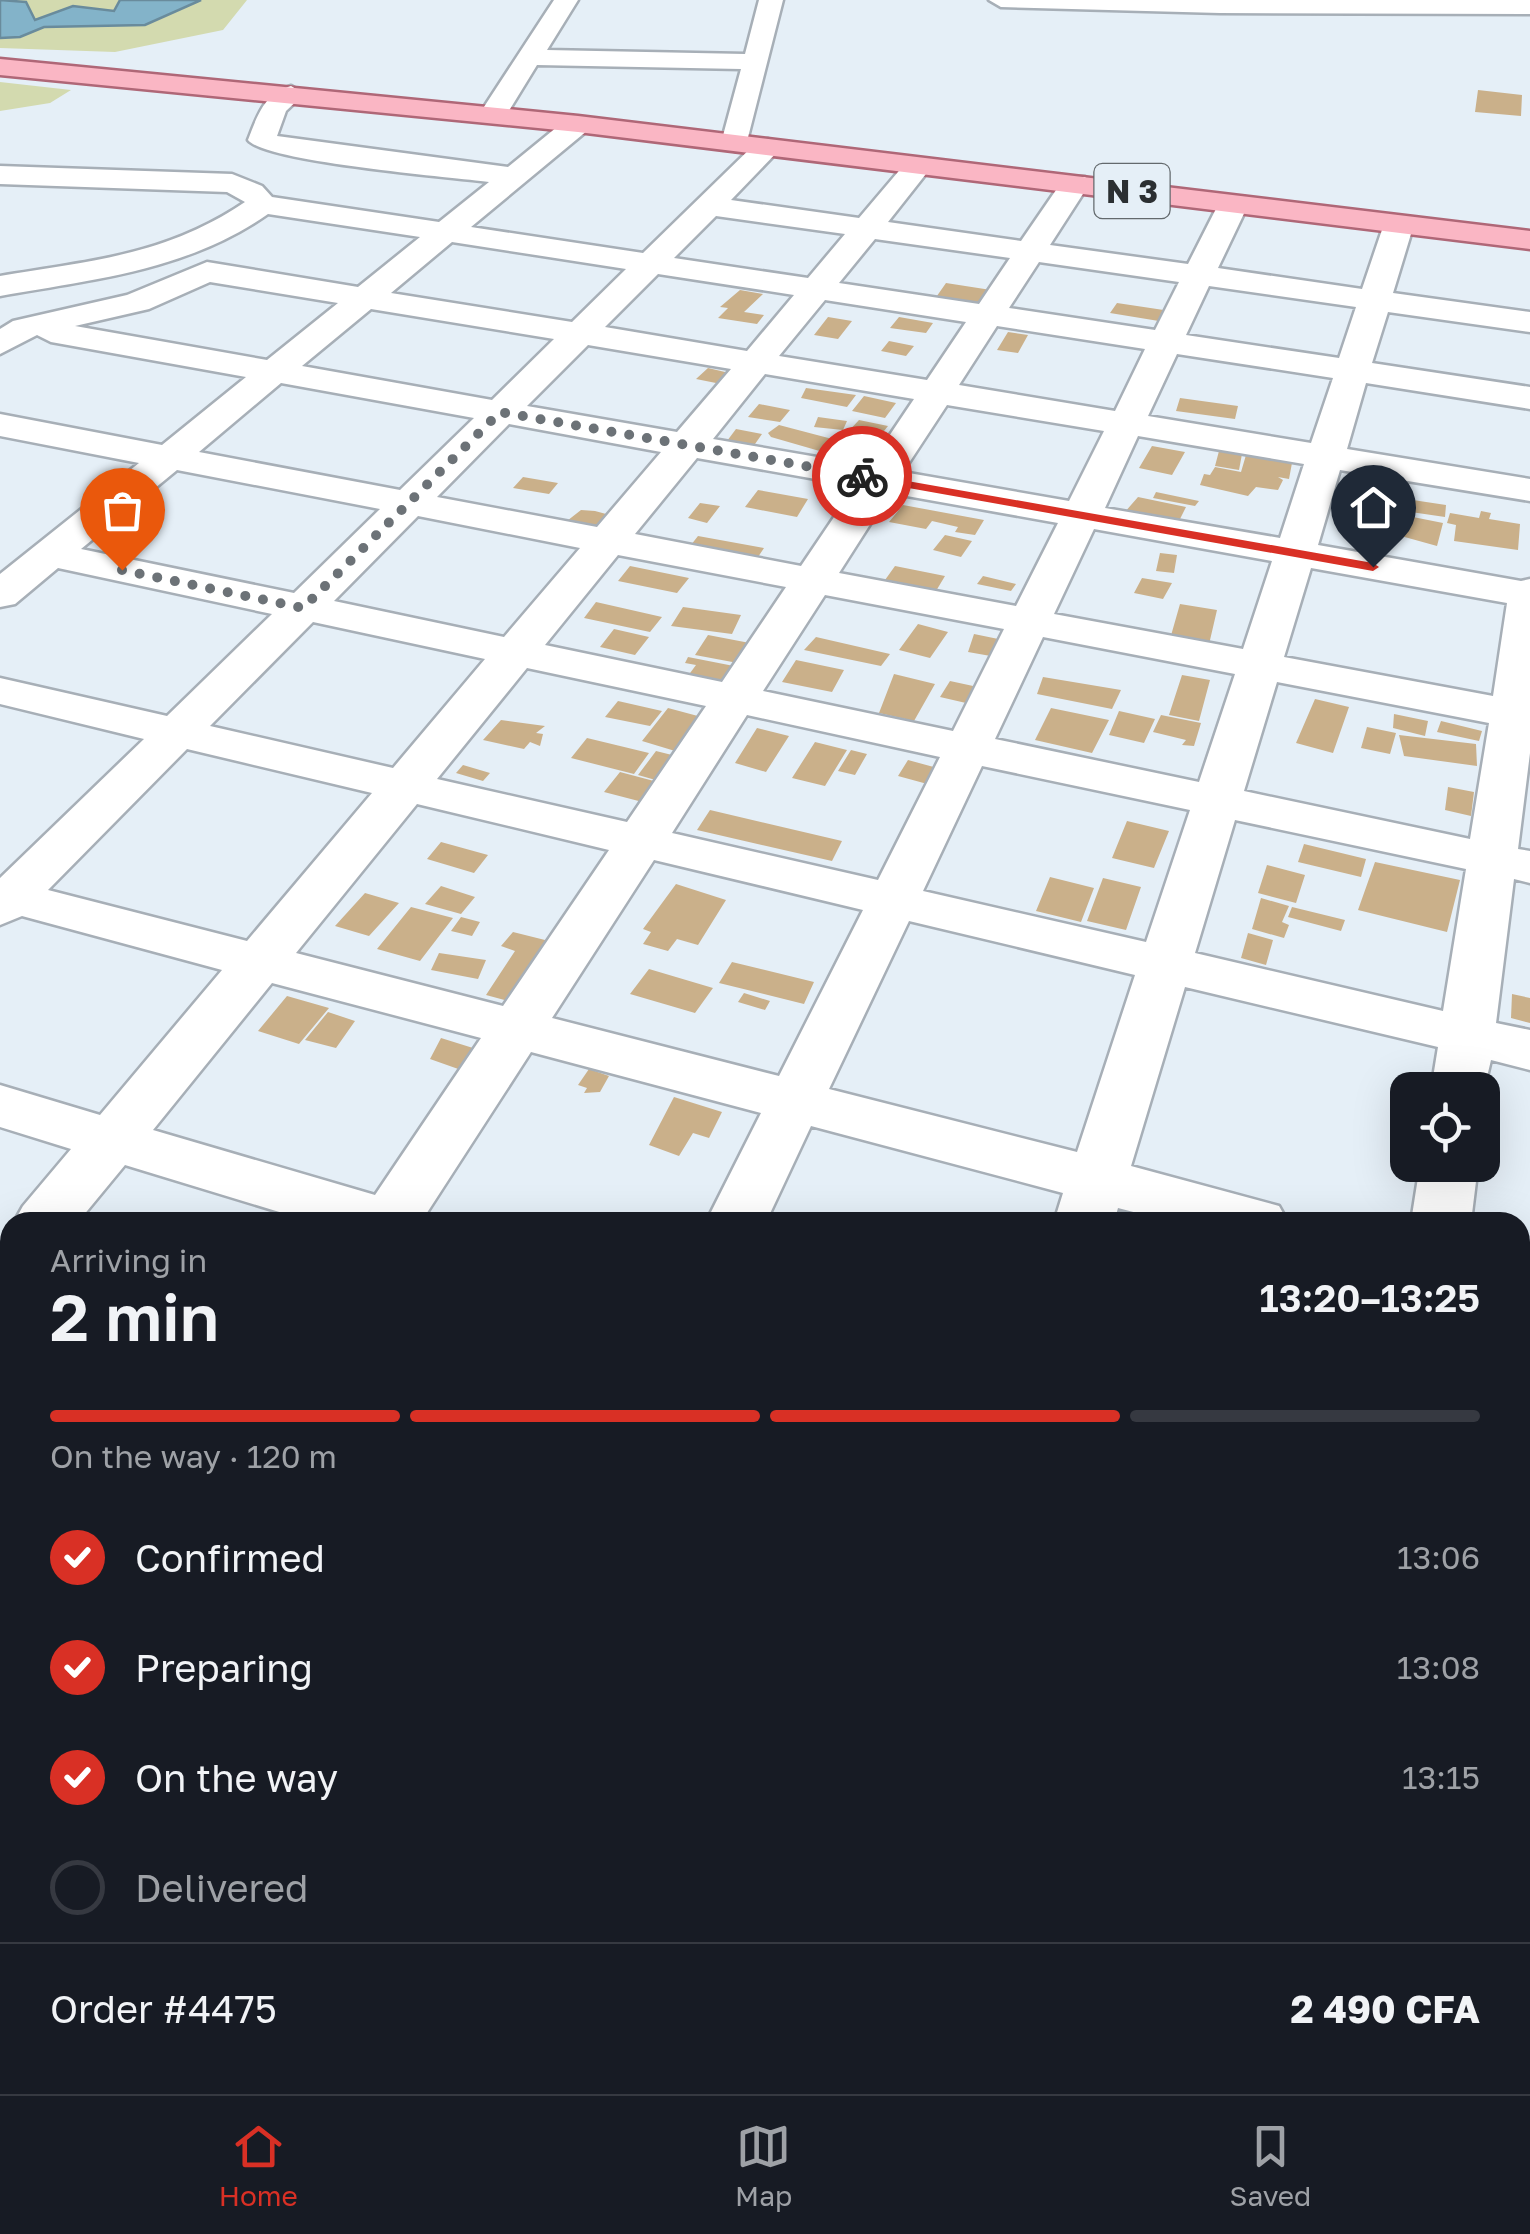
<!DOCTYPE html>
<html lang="en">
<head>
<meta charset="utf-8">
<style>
	body { margin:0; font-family:"Golos Text",sans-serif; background:#242831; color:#f1f3f6; height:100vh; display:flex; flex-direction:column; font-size:38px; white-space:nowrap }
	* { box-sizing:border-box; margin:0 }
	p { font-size:32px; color:#9ea1a6 }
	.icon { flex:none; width:55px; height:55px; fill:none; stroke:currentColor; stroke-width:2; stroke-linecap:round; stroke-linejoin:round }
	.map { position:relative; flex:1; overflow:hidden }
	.details { position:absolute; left:0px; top:1212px; width:1530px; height:882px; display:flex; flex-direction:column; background:#171b24; border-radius:30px 30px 0 0; box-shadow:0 10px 40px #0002 }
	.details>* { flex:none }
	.fabs { position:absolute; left:1390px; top:1072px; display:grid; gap:20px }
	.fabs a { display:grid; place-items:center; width:110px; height:110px; border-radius:20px; background:#171b24; box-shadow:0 10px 40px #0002; font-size:50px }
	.pin { position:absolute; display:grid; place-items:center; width:85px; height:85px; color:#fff; margin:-102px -42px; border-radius:50% 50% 50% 0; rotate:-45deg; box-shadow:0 0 10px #0007 }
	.pin .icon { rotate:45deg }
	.courier { position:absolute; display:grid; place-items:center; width:100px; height:100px; margin:-50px; border:8px solid #d93025; border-radius:50%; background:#fff; color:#222; box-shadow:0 2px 12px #0007 }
	.head em { font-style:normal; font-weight:600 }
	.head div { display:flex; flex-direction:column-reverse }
	.head { display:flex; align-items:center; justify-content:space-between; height:170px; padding:0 50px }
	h1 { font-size:65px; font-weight:600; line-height:75px }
	.bar { display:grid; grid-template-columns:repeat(4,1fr); gap:15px 10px; align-content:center; height:120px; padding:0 50px }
	.bar i { height:12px; border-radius:8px; background:#363941 }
	.bar .current { background:#d93025 }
	.bar p { grid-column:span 4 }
	.line { display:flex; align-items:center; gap:25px; padding:0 50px; border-top:2px solid #363941 }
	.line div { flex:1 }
	ol { padding:0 50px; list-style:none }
	li { display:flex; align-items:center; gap:30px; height:110px }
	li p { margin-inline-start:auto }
	li .icon { padding:10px; border-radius:50%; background:#d93025; color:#fff; stroke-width:4 }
	li:last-child { color:#9ea1a6 }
	li i { width:55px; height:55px; border:5px solid #363941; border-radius:50% }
	.menu { display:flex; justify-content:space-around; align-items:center; height:140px; border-top:2px solid #363941; background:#171b24; font-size:28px; color:#9ea1a6 }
	.menu a { display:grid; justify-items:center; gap:5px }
	.menu .current { color:#d93025 }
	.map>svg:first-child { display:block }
</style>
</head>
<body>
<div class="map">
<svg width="1530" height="2094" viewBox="0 0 1530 2094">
	<rect width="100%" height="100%" fill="#e5eff7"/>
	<path fill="#d3daaf" d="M0 0H247L223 30 115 52 0 48Z
		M0 82 71 90 50 103 0 111Z"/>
	<path fill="#83b3c9" stroke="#698b9c" stroke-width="2.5" d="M0 0 26 2 35 20 73 6 114 11 120 0H201L145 25 44 27 20 37 0 38Z"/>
	<path fill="#cab08a" d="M1478 90 1522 95 1521 116 1475 112Z
		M946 283 991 290 978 310 932 303Z
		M740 290 763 294 744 312 764 315 757 324 718 318 728 308 720 307Z
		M1117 303 1177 312 1171 323 1110 313Z
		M828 317 852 321 838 339 814 335Z
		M899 317 933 323 926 333 890 328Z
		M1008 332 1028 335 1018 353 997 350Z
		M889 341 914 346 906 356 881 351Z
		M708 368 742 376 731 386 696 379Z
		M806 388 856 395 847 407 801 398Z
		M864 396 896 403 885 418 852 411Z
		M1180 398 1238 406 1235 419 1176 411Z
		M759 404 790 410 780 422 748 417Z
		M818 417 847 421 843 430 814 427Z
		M859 420 888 426 876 441 845 435Z
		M779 425 836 440 823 452 771 437 768 433Z
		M736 429 762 434 748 454 721 449Z
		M1152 446 1185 452 1172 475 1139 468Z
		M1219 451 1242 454 1239 470 1215 466Z
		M1246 455 1292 463 1289 479 1278 477 1283 480 1278 490 1256 487 1248 496 1200 485 1204 474 1210 475 1215 467 1241 472Z
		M523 477 558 483 549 494 513 488Z
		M758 490 808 499 797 517 745 507Z
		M829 490 857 496 849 508 820 502Z
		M1156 492 1199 501 1195 506 1153 498Z
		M1373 494 1446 505 1445 517 1370 506Z
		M1138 497 1186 507 1174 531 1117 521Z
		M700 503 720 506 707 523 688 518Z
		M903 505 984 520 975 535 955 532 958 527 932 521 926 529 889 522Z
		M1363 507 1443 523 1437 546 1401 536 1400 539 1355 532Z
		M581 510 595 511 621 518 605 538 558 528Z
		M1481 511 1491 513 1489 519 1520 524 1518 550 1454 541 1456 525 1447 523 1450 513 1479 518Z
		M945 535 972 541 961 557 933 550Z
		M698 536 764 548 754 563 687 550Z
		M1160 553 1177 555 1174 573 1156 571Z
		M630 566 689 578 677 593 618 581Z
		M895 566 945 576 936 591 885 580Z
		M983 576 1016 584 1011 591 977 584Z
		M1142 578 1172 583 1163 599 1134 593Z
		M596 602 662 617 650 632 584 618Z
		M1180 604 1217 610 1207 653 1168 646Z
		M683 607 741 615 732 634 671 626Z
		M918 624 948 632 930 658 899 650Z
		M614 629 649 637 635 655 600 647Z
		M974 634 1008 641 1002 658 968 652Z
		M708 635 755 644 743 664 695 655Z
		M816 637 890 654 881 666 804 650Z
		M688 657 744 668 726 694 682 684 696 665 685 663Z
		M796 660 844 670 832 692 782 682Z
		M894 674 935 684 914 721 879 713Z
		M1182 675 1210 680 1199 721 1169 715Z
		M1043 677 1121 690 1112 709 1037 694Z
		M950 681 987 689 979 706 940 697Z
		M1315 699 1349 707 1333 753 1296 743Z
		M618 701 662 711 650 726 605 717Z
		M668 708 709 719 685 754 642 741Z
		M1051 708 1109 720 1092 753 1035 740Z
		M1119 711 1155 719 1144 743 1109 735Z
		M1394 714 1428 721 1425 736 1393 728Z
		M1161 715 1201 723 1194 746 1182 745 1186 740 1153 732Z
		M501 720 545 726 536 733 543 734 540 746 530 742 524 749 483 740Z
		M1441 721 1482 731 1479 741 1437 732Z
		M1367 727 1396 733 1390 754 1361 748Z
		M757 728 789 736 766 772 735 763Z
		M1399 735 1476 744 1477 766 1404 756Z
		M587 738 649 753 634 774 571 758Z
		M815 742 847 750 825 786 792 778Z
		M851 750 867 754 855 775 838 771Z
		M656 751 684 758 666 783 638 775Z
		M908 760 941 769 931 785 898 776Z
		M463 765 490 773 483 781 456 773Z
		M620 772 669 785 654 805 604 792Z
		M1448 787 1474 792 1471 816 1445 810Z
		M710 810 842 841 832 861 697 830Z
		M1127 821 1169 831 1154 868 1112 858Z
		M441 842 488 855 474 873 427 859Z
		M1304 844 1366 859 1361 877 1298 862Z
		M1375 862 1460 880 1447 932 1358 910Z
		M1267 865 1305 875 1296 903 1258 893Z
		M1050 877 1094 888 1081 922 1036 911Z
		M1103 878 1141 887 1126 930 1087 921Z
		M676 884 726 900 698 945 677 939 668 951 643 944 651 932 643 929Z
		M441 886 475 897 461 914 425 904Z
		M365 893 399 903 369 936 335 926Z
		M1261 898 1289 906 1282 922 1289 925 1284 938 1252 929Z
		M411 907 453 918 420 961 377 949Z
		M1292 907 1345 920 1341 931 1288 917Z
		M461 917 480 922 472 936 451 931Z
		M513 932 561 944 523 1005 486 995 515 951 501 946Z
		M1248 933 1273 940 1266 965 1241 958Z
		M439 953 486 960 478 979 431 970Z
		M732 962 814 982 804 1004 719 983Z
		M649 969 713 988 695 1013 630 994Z
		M744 993 770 1001 765 1010 738 1002Z
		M1512 994 1530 998V1023L1511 1018Z
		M287 996 329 1008 299 1044 258 1031Z
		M328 1012 355 1021 336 1048 305 1040Z
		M441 1038 489 1053 478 1076 430 1059Z
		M589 1069 609 1076 600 1092 584 1093 587 1088 578 1085Z
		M674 1097 722 1112 709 1138 693 1133 679 1156 649 1145Z"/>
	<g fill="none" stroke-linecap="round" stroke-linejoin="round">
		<g stroke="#a7afb7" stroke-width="5">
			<path id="minor" d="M554 0H578L547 50 745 54 759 0H783L745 149 735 151 721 143 741 69 537 65 502 122H482L478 116Z
				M989 0H1530V14L1220 13 1001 7Z
				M291 86 304 94 286 111 277 136 508 167 568 118H588L592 124 588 130 471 227 643 253 758 141 768 139 782 147 731 200 859 218 909 159H929L933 165 888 222 1021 241 1065 177H1085L1090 183 1050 245 1188 264 1219 203 1223 197H1245L1249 203 1218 268 1362 289 1384 224 1388 218H1410L1414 224 1393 293 1530 312V332L1388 312 1372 363 1530 387V409L1366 383 1347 449 1530 479V501L1340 470 1318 545 1521 581 1530 579V753L1518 849 1530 851V883L1514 879 1496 1023 1530 1030V1070L1491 1060 1482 1098V1090H1431L1438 1047 1185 987 1131 1166 1279 1206 1288 1222H1172L1118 1208 1114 1222H1054L1063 1193 811 1126 766 1222H706L761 1113 531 1052 421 1222H312L125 1165 78 1222H14L23 1206 71 1149 0 1127V1085L100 1115 222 970 22 916 0 925V878L144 739 0 704V678L167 716 272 614 58 568 15 604 0 607V574L139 463 0 436V414L162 445 246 377 51 342 37 335 0 354V329L13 321 127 295 207 262 358 287 420 237 268 214C186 271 95 279 0 296V276C90 261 167 255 245 202L227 192 0 184V166L232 174 262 186 272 197 439 222 489 182C451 177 265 162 248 140 257 117 264 93 291 86ZM716 216 845 234 808 278 674 258ZM875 239 1010 258 979 304 839 283ZM452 242 626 269 572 322 391 293ZM1039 262 1179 282 1155 330 1009 308ZM658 274 794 295 747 351 605 327ZM210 282 338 303 267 360 75 326 149 309ZM1209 286 1356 307 1339 358 1186 335ZM825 300 966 322 927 380 779 356ZM371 309 554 339 492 400 302 366ZM997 326 1145 349 1115 411 959 385ZM588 345 731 369 677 432 527 406ZM1177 354 1333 378 1311 443 1148 416ZM765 374 914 399 869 466 713 439ZM281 383 474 418 400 490 199 452ZM947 405 1104 431 1069 501 903 472ZM509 424 661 452 597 527 437 497ZM1138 436 1304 464 1280 538 1105 508ZM697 458 855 486 801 566 635 534ZM177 470 380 509 294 593 81 549ZM890 493 1058 523 1016 606 839 573ZM418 516 580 548 504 637 334 601ZM1094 529 1272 561 1243 649 1054 614ZM618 555 786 587 722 682 545 645ZM1311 568 1507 603 1493 696 1284 657ZM825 595 1004 629 953 731 763 691ZM313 622 485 659 393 768 210 726ZM1043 637 1235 674 1199 782 995 739ZM527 668 706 706 627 822 437 779ZM1277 682 1489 723 1470 839 1244 791ZM747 715 940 757 878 880 672 833ZM187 749 372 793 247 941 48 890ZM982 766 1190 810 1146 942 923 891ZM417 804 609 850 503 1006 296 953ZM1235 820 1466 869 1443 1011 1195 953ZM654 860 863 910 779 1076 552 1018ZM909 921 1135 975 1077 1152 829 1089ZM272 983 481 1038 375 1195 153 1130Z
				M1420 1165H1478L1471 1222H1411Z
				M10 1240V1297L0 1301V1243Z
				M1520 1266 1530 1269V1319L1520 1316Z
				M0 1401 10 1404V1460L0 1457Z
				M1520 1531 1530 1534V1598L1520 1595Z
				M10 1756V1845L0 1849V1761Z
				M1520 1921 1530 1925V2007L1520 2003Z
				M271 2085H357L353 2094H267Z
				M560 2085H663L667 2094H564Z
				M769 2085H855L852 2094H766Z
				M1276 2085H1362L1361 2094H1275Z"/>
		</g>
		<g stroke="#af6777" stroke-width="5">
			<path id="major" d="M0 59 578 116 1530 231V249L578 132 0 75Z"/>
		</g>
		<use href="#minor" fill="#fff" fill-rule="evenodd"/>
		<use href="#major" fill="#fab6c4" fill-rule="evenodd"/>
	</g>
	<path fill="#d93025" d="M862 473 1373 563 1379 567 1373 571 858 479Z"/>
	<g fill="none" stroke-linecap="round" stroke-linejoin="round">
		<path stroke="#6c7277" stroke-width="10" stroke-dasharray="0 18" d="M122 570 303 608 500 412 862 476"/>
	</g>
	<g text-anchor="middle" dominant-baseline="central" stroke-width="9" stroke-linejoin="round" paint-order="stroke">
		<rect fill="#e5eff7" stroke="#63696d" stroke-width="2.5" x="1094.5" y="164" width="75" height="54" rx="8"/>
		<g font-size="32" font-weight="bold" fill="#2b2f32">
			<text x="1132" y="191">N 3</text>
		</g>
	</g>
</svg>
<div class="fabs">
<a><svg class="icon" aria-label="locate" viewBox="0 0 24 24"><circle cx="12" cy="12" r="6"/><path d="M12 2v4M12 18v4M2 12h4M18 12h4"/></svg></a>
</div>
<div class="pin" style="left:122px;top:570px;background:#ea580c"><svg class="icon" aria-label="bag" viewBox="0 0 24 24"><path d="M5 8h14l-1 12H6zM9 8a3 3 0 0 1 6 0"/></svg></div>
<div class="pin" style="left:1373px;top:567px;background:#1f2937"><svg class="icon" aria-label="home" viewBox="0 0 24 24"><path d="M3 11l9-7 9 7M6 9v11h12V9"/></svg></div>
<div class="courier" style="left:862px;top:476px"><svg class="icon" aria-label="bike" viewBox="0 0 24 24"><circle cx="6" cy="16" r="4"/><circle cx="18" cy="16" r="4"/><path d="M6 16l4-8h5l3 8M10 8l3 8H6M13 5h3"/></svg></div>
<section class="details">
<div class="head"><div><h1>2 min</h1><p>Arriving in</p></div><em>13:20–13:25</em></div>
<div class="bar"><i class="current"></i><i class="current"></i><i class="current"></i><i></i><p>On the way · 120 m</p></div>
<ol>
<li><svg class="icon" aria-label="check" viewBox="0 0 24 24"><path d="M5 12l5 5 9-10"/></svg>Confirmed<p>13:06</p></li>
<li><svg class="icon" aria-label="check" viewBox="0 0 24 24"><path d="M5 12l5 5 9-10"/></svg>Preparing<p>13:08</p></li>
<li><svg class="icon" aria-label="check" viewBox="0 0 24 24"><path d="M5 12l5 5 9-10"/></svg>On the way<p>13:15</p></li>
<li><i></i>Delivered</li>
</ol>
<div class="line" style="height:130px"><div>Order #4475</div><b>2 490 CFA</b></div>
</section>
</div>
<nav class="menu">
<a class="current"><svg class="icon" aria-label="home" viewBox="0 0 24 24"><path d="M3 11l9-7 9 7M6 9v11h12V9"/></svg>Home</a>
<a><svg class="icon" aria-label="map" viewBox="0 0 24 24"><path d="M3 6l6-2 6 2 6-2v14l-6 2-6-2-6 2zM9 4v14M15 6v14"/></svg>Map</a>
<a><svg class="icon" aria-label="saved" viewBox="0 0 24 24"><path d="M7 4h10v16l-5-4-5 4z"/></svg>Saved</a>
</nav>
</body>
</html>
